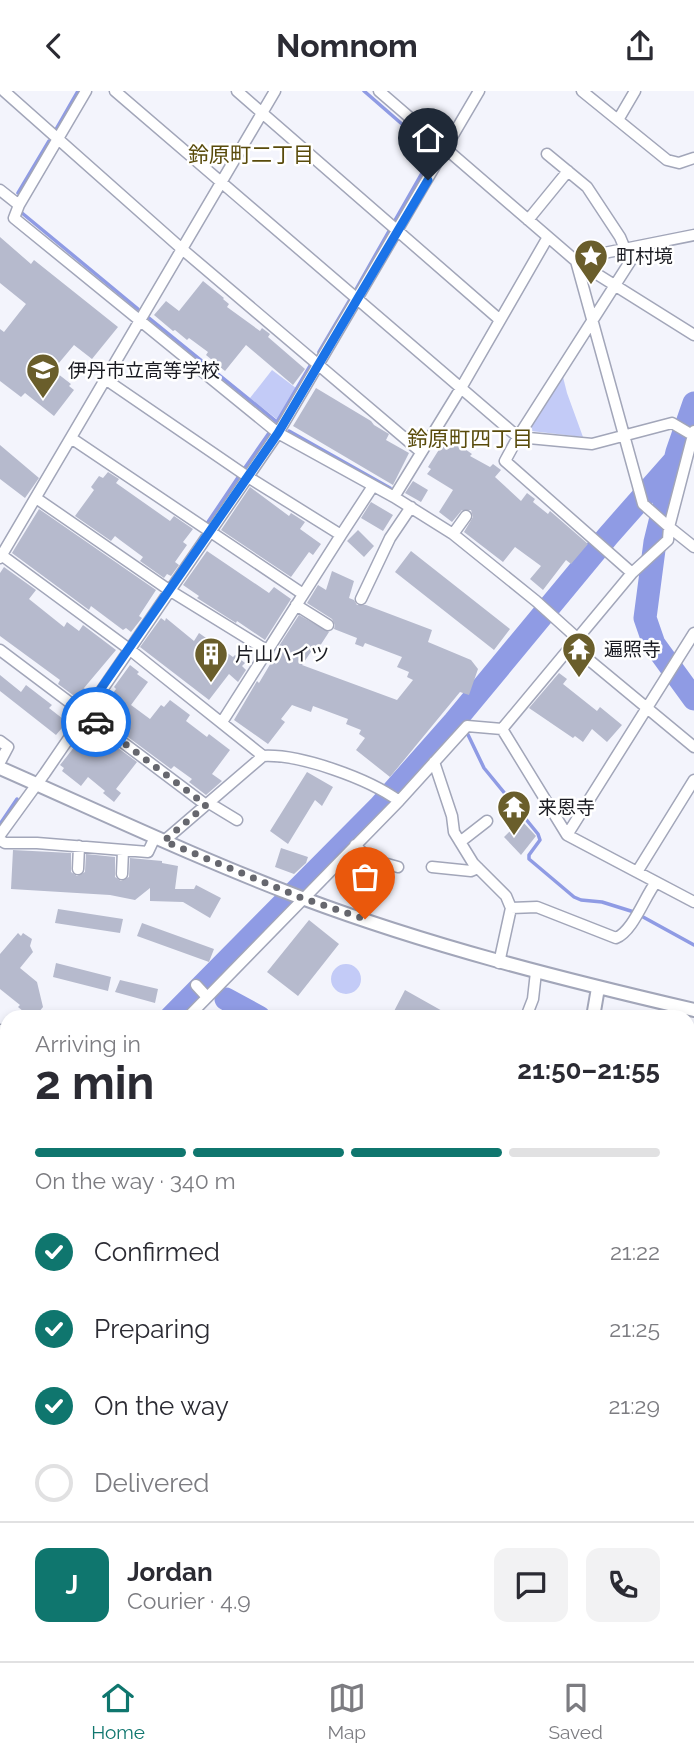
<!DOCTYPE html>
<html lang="en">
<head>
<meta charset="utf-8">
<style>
	body { margin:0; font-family:Raleway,"Noto Sans JP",sans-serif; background:#f2f2f3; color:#2b2b33; height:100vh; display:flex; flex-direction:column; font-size:26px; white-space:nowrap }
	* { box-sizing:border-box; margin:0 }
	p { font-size:23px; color:#7c7c81 }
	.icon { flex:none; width:38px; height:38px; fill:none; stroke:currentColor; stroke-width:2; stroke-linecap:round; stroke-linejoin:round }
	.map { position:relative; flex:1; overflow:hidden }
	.drawer { position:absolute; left:0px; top:919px; width:695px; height:653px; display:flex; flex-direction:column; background:#fff; border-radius:21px 21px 0 0; box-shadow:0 4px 10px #0003 }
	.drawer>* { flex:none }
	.pin { position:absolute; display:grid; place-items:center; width:60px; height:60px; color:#fff; margin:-72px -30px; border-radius:50% 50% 50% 0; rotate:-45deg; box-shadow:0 0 7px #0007 }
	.pin .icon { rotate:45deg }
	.courier { position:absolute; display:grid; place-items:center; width:70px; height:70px; margin:-35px; border:5px solid #1a73e8; border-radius:50%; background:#fff; color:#222; box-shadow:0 2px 9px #0007 }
	.head em { font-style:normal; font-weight:700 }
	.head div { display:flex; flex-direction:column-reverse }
	.head { display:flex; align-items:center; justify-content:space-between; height:119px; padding:0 35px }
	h1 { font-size:46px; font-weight:700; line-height:52px }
	.bar { display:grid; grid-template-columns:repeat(4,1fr); gap:10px 7px; align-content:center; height:84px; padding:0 35px }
	.bar i { height:9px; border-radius:5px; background:#e1e1e2 }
	.bar .active { background:#0f766e }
	.bar p { grid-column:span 4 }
	.line { display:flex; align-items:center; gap:18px; padding:0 35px; border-top:2px solid #e1e1e2 }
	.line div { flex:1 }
	.round { display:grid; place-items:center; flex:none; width:74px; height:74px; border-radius:14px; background:#f2f2f3 }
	ol { padding:0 35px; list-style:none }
	li { display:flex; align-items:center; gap:21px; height:77px }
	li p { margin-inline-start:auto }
	li .icon { padding:7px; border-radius:50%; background:#0f766e; color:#fff; stroke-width:4 }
	li:last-child { color:#7c7c81 }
	li i { width:38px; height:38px; border:4px solid #e1e1e2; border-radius:50% }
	header { display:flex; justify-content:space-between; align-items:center; height:91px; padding:0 35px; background:#fff; font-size:32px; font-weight:700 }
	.tab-bar { display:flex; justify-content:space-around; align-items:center; height:98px; border-top:2px solid #e1e1e2; background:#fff; font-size:19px; color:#7c7c81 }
	.tab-bar a { display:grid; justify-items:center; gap:4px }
	.tab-bar .active { color:#0f766e }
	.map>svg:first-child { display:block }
</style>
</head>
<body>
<header><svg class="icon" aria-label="back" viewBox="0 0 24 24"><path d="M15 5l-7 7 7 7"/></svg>Nomnom<svg class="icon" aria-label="share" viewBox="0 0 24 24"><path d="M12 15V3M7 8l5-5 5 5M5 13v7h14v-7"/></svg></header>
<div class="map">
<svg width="694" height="1570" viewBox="0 0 694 1570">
	<rect width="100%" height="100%" fill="#f3f4fc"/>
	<path fill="#c3cbf7" d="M272 279 296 297 278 329 250 307Z
		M562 286H563L567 302 583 346 531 340 529 337Z
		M331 888a15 15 0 1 1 30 0a15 15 0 1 1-30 0Z"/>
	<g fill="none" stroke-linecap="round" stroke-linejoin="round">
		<path stroke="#8f9be4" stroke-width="3.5" d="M364 0 434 61 394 131
			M55 40 78 0
			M18 102 49 50
			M22 122 138 218
			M355 200 389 140
			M149 227 277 331 310 275
			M319 261 351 207
			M289 340 390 397
			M244 378 269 342
			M206 434 239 385
			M459 625 484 677 538 743 540 749 529 764V768L574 806 581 809 602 811 634 821 694 854
			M0 733 17 708
			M0 1158 7 1166
			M176 1570V1564"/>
		<path stroke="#8f9be4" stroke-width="23" d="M694 312 677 361 655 451 645 527 654 553 694 608
			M226 908 259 926
			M171 926 380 715 454 631 608 445 675 369
			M0 1101 7 1094
			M688 1422 694 1427"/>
	</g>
	<path fill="#b6bacd" d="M0 146 31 173 34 169 118 236 92 268 74 254 53 279 71 293 69 295 74 299 54 325 25 302 21 306 0 290V238L4 241 26 213 0 192Z
		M203 190 224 207 223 208 229 213 227 216 260 240 262 237 270 243 268 246 305 278 293 294 246 254 225 280 206 264 208 261 189 247 187 249 175 239 173 240 154 224 166 210 179 220Z
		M316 297 371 330 374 334 389 343 386 349 409 362 393 394 293 335Z
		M447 341 457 347 455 351 472 363 470 365 490 376 493 373 501 379 495 386 521 410 527 402 535 408 533 411 548 423 550 420 588 453 571 473 566 469 543 499 530 488 541 475 515 456 503 471 464 441 473 426 471 419H462L452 431 439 421 453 399 427 383 431 378 428 376 440 357 437 355 439 352 437 351 442 342 446 344Z
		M0 354 39 387 25 407 0 388Z
		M108 381 119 388 116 392 170 430 174 425 193 438 183 451 187 454 175 471 179 474 171 485 167 483 164 487 140 470 143 466 120 449 115 445 111 450 75 425 94 399 91 396 99 385 103 387Z
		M413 390 428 399 421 411 405 402Z
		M250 396 289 425 291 422 305 431 300 438 321 453 313 464 309 461 291 486 221 439Z
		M371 411 393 424 383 440 361 427Z
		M39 418 156 499 139 525 142 527 131 541 126 537 123 539 91 515 89 519 12 462Z
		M358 439 374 455 364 466 347 450Z
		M207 460 269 502 274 496 291 508 265 549 237 530 236 532 197 507 199 505 183 494Z
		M411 460 510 538 494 559 395 481Z
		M4 476 36 499 29 508 64 536 67 531 79 540 83 534 116 559 84 597 88 601 81 610 58 593 60 589 0 545V482Z
		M332 480 354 490 349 507 354 509 357 514H366L432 539 428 551 471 569 478 578 469 604 460 601 390 686 356 659 365 647 359 643 361 639 346 633 348 628 313 615 311 621 292 614 281 628 285 631 268 653 234 629 257 590 259 592 275 565 277 558 299 524 329 541 318 558 315 555 302 574 397 609 413 589 407 586 409 581 397 576 402 566 365 552 363 556 355 553 357 547 334 538 335 534 332 528 307 512 318 494 326 499Z
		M161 527 165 530 166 527 194 550 199 542 233 566 235 564 245 572 242 575 246 579 238 591 229 583 209 609 140 556Z
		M130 574 139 581 137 583 148 591 131 614 150 628 161 614 164 616 170 609 190 624 186 630 207 646 209 643 230 659 212 683 222 690 206 704 189 691 192 688 174 675 171 678 101 626 109 615 105 612 116 598 114 596Z
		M559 582 567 588 563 593 597 620 600 616 622 634 607 651 592 638 583 651 575 645 573 647 529 617Z
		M0 584 21 601 26 594 52 614 49 617 67 631 56 644 0 600Z
		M83 645 107 664 114 654 137 671 116 698 121 702 114 711 103 702 105 700 88 686 81 695 62 680 64 677 60 674Z
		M307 681 333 696 322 715 315 709 288 753 270 740Z
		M521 729 536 745 521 764 504 746Z
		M281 757 308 766 306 772 294 783 275 776Z
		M13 759 71 762V781L77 785 85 781 86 763 115 766V786L121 790 129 786 130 767 162 770V772L178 775 175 798H194L196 794 221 807 210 827 183 811 150 810V797L135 809 110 804 11 798Z
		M58 818 123 828 120 842 55 832Z
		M309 829 339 853 298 905 267 881Z
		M142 832 214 858 209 871 137 845Z
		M18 842 21 845 23 842 32 848 30 855 33 861 20 877 37 891 43 916 35 926H30L18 916 20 914 0 898V863Z
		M56 872 111 886 108 900 53 886Z
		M120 889 158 898 155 912 115 901Z
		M405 899 453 926H391Z"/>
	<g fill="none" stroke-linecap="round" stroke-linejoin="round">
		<g stroke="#a2a6b9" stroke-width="13">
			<path id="minor" d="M4 0 182 158 421 361
				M115 0 518 346 592 353 672 332 694 345
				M237 0 500 229
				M379 0 576 170 694 244
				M582 0 667 69 679 72 694 67
				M618 29 635 0
				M547 63 587 96 620 146 625 158
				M0 99 19 114 14 127 278 342 394 406 453 443 536 510 577 547
				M19 114 86 0
				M528 129 568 80
				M105 288 248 386 341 444 222 631
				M694 340 669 436 643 413 576 170 589 165 694 144
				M71 347 303 503
				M394 406 461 297 548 146
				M36 407 169 499 268 560
				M453 443 466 425
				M341 444 373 395
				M0 463 129 558 263 665C301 663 369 688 399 710
				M0 467 275 0
				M632 482 668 449 669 436 694 456
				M361 508 390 447 411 416
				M296 514 328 534
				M571 554 694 656
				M0 559 206 714
				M502 638 567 744 637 781 694 689
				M0 650 8 656 0 671
				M434 671 452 725 454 741 473 772 506 805 511 817 537 816 616 847C633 840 644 807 656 791L694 811
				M209 712 237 729
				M0 744 45 682 278 342 479 0
				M567 744 694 542
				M0 749 5 752H37L148 761 155 746
				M164 750 263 665
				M460 751 487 730
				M355 754 369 768 398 776
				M432 776 471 780 478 777
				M78 778 79 755
				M637 781 656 791
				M122 783 123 759
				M499 872 511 817
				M196 894 207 906
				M188 926 399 710 467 635 502 638 632 482 505 370 518 346 640 155
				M526 926 533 908 536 881
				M0 939 7 944
				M688 971 694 959
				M688 972 694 989
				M0 980 7 971
				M688 1066 694 1073
				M688 1087 694 1085
				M0 1091 7 1084
				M0 1118 7 1111
				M688 1319 694 1321
				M688 1433 694 1438
				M0 1564 16 1568 51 1570
				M274 1564 276 1570
				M507 1564 513 1570
				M168 1570V1564"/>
		</g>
		<g stroke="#a2a6b9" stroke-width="16">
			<path id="tertiary" d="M0 677C100 721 199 768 302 807 430 855 561 888 694 919
				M593 926 598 897
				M461 1570 462 1564"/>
		</g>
		<g stroke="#a2a6b9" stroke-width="18">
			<path id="secondary" d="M0 1236 7 1239
				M688 1502 694 1505"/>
		</g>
		<use href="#minor" stroke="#fff" stroke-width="10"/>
		<use href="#tertiary" stroke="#fff" stroke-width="12"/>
		<use href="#secondary" stroke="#fff" stroke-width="14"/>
	</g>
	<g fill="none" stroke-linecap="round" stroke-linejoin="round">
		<path stroke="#66676e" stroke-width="7" stroke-dasharray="0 12.6" d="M96 631 206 714 164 750 302 807 365 828"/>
		<path stroke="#1a73e8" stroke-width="9" d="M96 631 84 622 278 342 428 89"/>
	</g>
	<defs>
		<g id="sight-pin" transform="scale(1.75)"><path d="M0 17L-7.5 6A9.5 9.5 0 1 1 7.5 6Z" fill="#6a5e2b" stroke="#fff"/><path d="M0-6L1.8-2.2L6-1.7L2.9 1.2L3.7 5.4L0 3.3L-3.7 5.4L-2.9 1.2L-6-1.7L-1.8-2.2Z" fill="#fff"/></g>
		<g id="school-pin" transform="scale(1.75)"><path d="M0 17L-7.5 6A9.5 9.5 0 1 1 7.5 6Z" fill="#6a5e2b" stroke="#fff"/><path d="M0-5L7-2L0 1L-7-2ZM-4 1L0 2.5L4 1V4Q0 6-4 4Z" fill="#fff"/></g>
		<g id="temple-pin" transform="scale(1.75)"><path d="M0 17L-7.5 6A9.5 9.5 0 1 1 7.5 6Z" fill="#6a5e2b" stroke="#fff"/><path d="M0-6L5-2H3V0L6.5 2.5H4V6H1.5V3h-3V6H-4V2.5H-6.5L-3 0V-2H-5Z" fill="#fff"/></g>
		<g id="building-pin" transform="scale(1.75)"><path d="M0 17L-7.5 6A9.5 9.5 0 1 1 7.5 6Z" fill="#6a5e2b" stroke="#fff"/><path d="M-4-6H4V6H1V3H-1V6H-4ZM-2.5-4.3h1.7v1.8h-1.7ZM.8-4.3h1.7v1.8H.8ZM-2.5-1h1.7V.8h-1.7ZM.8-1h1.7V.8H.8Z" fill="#fff"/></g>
	</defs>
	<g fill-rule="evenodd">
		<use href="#sight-pin" x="591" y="165"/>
		<use href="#school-pin" x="43" y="279"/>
		<use href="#temple-pin" x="579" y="558"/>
		<use href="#building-pin" x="211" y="563"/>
		<use href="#temple-pin" x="514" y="716"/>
	</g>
	<g text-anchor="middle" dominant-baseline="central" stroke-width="5" stroke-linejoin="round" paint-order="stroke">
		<g font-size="19" fill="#1a1b22" stroke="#fff" text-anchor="start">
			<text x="616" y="165">町村境</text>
			<text x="68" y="279">伊丹市立高等学校</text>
			<text x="604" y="558">遍照寺</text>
			<text x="235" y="563">片山ハイツ</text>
			<text x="538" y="716">来恩寺</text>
		</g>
		<g font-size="21" fill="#594b0b" stroke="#fff">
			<text x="251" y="63">鈴原町二丁目</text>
			<text x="470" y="347">鈴原町四丁目</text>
		</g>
	</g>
</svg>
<div class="pin" style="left:365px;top:828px;background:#ea580c"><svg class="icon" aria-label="bag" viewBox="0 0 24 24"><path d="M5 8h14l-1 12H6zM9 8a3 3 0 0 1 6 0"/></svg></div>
<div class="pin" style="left:428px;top:89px;background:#1f2937"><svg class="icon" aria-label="home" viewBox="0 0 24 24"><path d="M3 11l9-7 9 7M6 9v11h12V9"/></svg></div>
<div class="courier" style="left:96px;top:631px"><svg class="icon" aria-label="car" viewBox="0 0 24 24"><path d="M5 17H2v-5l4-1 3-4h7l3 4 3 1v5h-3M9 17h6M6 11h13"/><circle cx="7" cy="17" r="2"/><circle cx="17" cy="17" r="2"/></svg></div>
<section class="drawer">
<div class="head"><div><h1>2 min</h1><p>Arriving in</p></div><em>21:50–21:55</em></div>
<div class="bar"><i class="active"></i><i class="active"></i><i class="active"></i><i></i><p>On the way · 340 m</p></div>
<ol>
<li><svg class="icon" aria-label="check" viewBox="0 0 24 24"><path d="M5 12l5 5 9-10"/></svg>Confirmed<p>21:22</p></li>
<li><svg class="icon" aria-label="check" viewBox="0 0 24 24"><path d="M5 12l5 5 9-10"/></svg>Preparing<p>21:25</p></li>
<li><svg class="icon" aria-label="check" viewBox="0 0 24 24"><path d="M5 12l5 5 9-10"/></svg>On the way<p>21:29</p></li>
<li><i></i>Delivered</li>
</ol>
<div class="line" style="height:126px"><b class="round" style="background:#0f766e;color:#fff">J</b><div><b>Jordan</b><p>Courier · 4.9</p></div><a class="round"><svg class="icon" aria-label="chat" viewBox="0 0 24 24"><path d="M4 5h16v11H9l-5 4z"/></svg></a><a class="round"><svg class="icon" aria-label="phone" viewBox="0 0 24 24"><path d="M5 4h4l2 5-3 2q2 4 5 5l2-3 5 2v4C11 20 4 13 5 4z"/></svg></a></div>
</section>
</div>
<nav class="tab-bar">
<a class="active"><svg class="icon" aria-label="home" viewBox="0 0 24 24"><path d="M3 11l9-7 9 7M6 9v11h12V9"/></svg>Home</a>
<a><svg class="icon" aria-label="map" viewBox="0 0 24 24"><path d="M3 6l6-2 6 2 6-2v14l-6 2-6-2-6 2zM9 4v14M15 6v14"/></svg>Map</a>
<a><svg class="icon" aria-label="saved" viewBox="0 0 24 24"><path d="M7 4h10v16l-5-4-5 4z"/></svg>Saved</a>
</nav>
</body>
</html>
